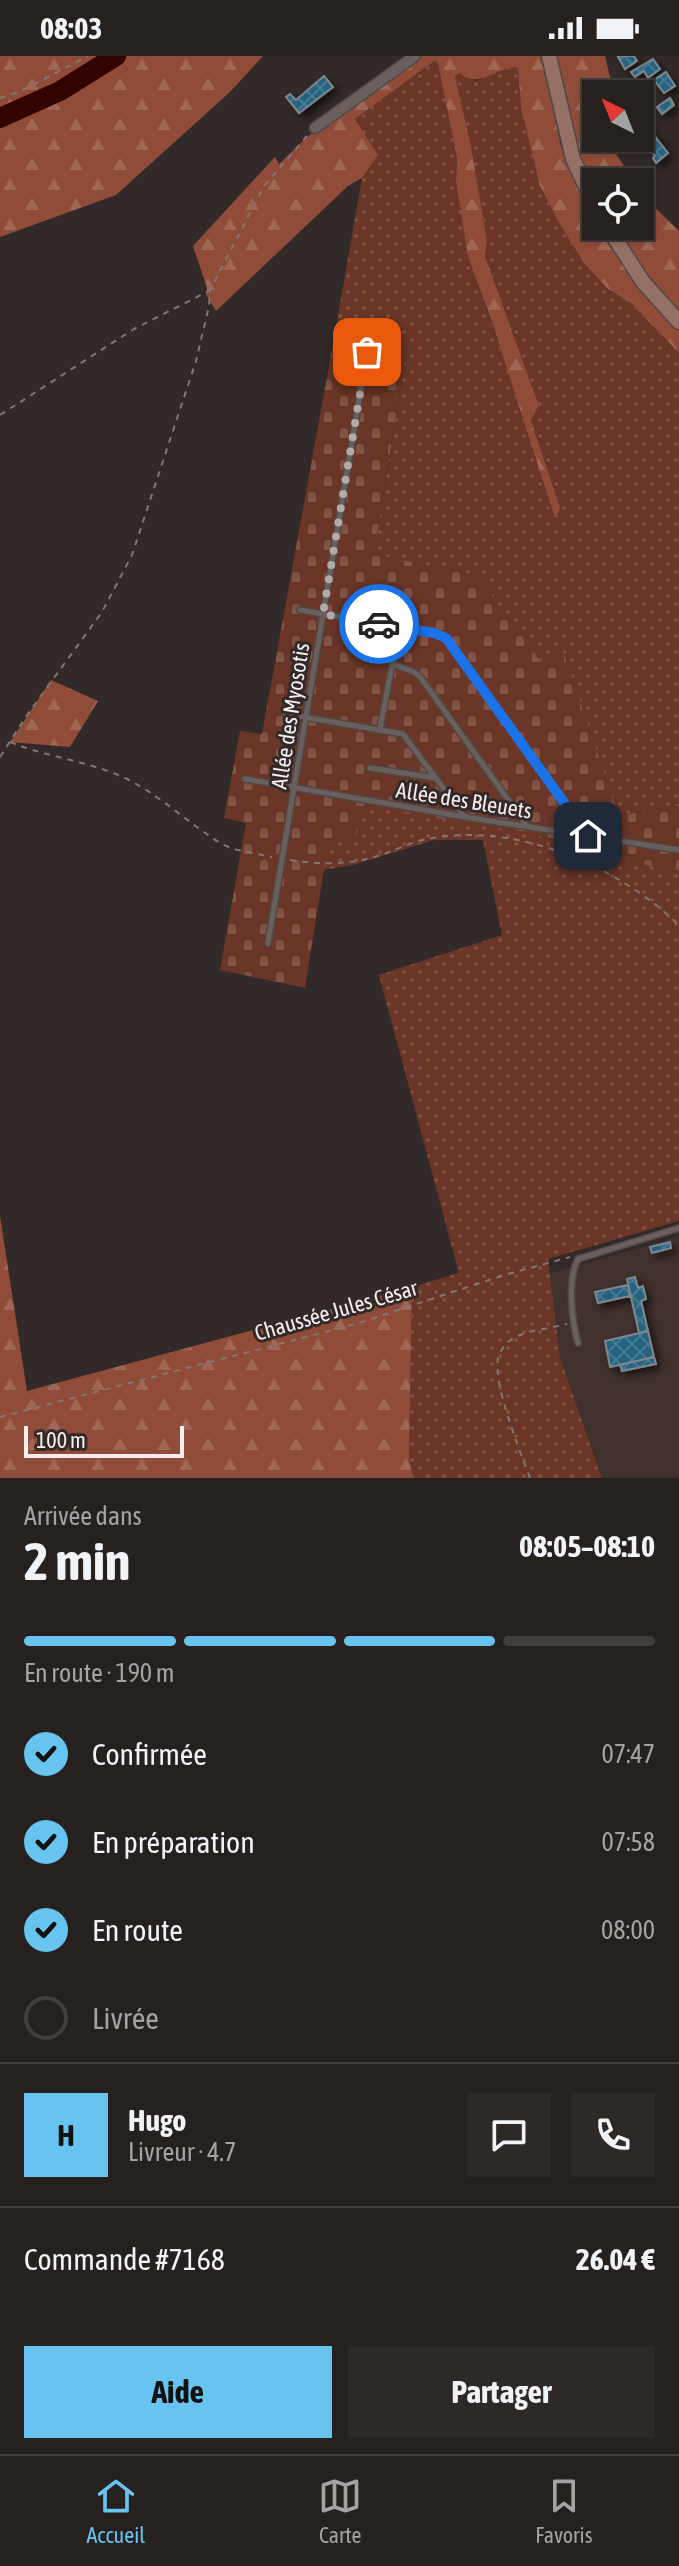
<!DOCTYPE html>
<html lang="fr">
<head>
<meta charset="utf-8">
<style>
	body { margin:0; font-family:"Asap Condensed",sans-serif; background:#2e2827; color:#f1f3f6; height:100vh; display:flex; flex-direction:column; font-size:30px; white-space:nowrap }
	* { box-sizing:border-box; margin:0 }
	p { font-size:26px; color:#a4a3a4 }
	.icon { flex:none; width:44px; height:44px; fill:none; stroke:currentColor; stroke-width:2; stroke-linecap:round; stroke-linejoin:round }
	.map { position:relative; height:1422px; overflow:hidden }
	.details { display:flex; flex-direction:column; background:#26201e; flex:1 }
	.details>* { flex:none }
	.needle { width:52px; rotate:317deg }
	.buttons { position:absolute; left:582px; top:24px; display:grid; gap:16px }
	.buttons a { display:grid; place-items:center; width:72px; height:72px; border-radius:0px; background:#26201e; box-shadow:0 2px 6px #0004,0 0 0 2px #423e3c; font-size:40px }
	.scale { position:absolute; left:24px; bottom:20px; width:160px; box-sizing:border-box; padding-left:8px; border:4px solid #f5efee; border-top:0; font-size:22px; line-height:28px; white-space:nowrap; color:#f5efee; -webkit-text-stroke:6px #322a28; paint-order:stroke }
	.pin { position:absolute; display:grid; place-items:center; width:68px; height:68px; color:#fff; margin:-34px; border-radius:16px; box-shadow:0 4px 12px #0006 }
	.courier { position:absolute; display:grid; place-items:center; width:80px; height:80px; margin:-40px; border:6px solid #1a73e8; border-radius:50%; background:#fff; color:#222; box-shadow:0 2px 10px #0007 }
	.overview em { font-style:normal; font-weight:700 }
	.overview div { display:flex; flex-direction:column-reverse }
	.overview { display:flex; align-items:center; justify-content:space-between; height:136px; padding:0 24px }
	h1 { font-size:52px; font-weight:700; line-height:60px }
	.bar { display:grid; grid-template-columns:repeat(4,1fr); gap:12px 8px; align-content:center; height:96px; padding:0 24px }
	.bar i { height:10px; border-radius:6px; background:#423e3c }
	.bar .current { background:#67c4f0 }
	.bar p { grid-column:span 4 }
	.line { display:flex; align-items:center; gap:20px; padding:0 24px; border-top:2px solid #423e3c }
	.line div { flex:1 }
	.round { display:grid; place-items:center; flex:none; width:84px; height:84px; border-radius:0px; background:#2e2827 }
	ol { padding:0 24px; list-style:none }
	li { display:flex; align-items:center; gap:24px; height:88px }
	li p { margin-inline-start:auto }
	li .icon { padding:8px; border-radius:50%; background:#67c4f0; color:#111; stroke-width:4 }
	li:last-child { color:#a4a3a4 }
	li i { width:44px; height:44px; border:4px solid #423e3c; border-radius:50% }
	.action { display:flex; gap:16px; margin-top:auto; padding:16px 24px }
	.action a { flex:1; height:92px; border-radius:0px; background:#67c4f0; color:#111; font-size:32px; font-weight:700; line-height:92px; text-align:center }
	.action a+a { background:#2e2827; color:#f1f3f6 }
	.status { display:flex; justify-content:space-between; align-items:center; height:56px; padding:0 40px; background:#26201e; direction:ltr }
	.status svg { height:22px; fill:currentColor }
	.tab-bar { display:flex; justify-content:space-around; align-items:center; height:112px; border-top:2px solid #423e3c; background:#26201e; font-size:22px; color:#a4a3a4 }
	.tab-bar a { display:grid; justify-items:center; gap:4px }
	.tab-bar .current { color:#67c4f0 }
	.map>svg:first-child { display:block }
</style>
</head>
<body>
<div class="status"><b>08:03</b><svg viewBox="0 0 49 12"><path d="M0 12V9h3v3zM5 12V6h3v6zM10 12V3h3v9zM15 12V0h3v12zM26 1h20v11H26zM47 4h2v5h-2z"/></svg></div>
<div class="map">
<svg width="679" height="1422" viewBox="0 0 679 1422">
	<defs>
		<pattern id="grass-dots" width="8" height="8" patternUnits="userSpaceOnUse" patternTransform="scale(2)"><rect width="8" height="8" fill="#6b3627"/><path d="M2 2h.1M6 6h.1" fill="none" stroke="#815347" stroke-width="1.8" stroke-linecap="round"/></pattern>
		<pattern id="forest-firs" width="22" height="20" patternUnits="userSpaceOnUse" patternTransform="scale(2)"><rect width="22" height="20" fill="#904c38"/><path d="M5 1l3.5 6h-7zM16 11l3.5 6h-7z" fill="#a06655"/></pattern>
		<pattern id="cemetery-stones" width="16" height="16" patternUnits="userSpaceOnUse" patternTransform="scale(2)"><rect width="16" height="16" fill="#6b3627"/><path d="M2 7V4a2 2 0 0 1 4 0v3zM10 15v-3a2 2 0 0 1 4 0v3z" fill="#815347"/></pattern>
		<pattern id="building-cross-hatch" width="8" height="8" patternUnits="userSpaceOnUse" patternTransform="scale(2)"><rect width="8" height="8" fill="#256480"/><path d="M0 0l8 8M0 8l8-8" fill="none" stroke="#457a92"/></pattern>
		<filter id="shadow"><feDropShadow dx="4.5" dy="4.5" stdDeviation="4" flood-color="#0009"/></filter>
	</defs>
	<rect width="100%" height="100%" fill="#322a28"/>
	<path fill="#40312d" d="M679 1180V1422H602L560 1302 549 1218Z"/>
	<path fill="url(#grass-dots)" d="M437 3 457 102 456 126 468 201 559 456 560 451 531 363 539 350 485 200 487 183 471 90 455 20 460 17 476 25 502 12 515 11 518 13 521 52 540 130 559 167 584 207 607 232 632 248 679 297V748L619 760 562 593 541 607 477 519 374 498 407 291 335 277 362 122 378 99 355 63Z
		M362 749 531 777 586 795 679 817V1165L548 1203 560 1302 602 1422H414L409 1405 412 1231 459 1217 379 919 502 879 483 784H434L353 809 323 814 329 781Z"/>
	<path fill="url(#forest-firs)" d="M0 0H263L230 36 116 139 0 181Z
		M415 0H542L561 91 596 164V170H600L623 207 679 275V297L632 248 607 232 584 207 559 167 540 130 521 52 518 13 515 11C496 13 475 33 460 17L455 20 471 90 487 184 485 200 539 350 531 364 560 451 559 456 554 459 493 269 468 201 456 126 457 102 437 3 355 63 378 99 362 122 348 130 216 255 206 239 207 232 193 190 275 101 279 108 306 82Z
		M556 0H605L611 25 604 38H596V52L591 61 596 68V82H605L635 126H596V136L578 103Z
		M640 133 648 145 679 175V255L644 215 615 170H640Z
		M51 624 98 645 70 691 10 686Z
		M0 1160 27 1335 412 1231 409 1405 414 1422H0Z"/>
	<path fill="url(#cemetery-stones)" d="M335 277 407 290 374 498 477 519 541 606 562 592 619 760 679 748V817L586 795 531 777 362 750 355 786 329 782 305 932 220 914 246 767 224 762 240 675 262 678Z"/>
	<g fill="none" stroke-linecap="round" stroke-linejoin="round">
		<path stroke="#330400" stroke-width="20" d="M0 62 60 35 116 0"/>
	</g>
	<path fill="url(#building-cross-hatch)" stroke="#7e878c" stroke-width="2" filter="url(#shadow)" d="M620 0H634L637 5 625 13 618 1Z
		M653 3 660 13 648 22 644 15 635 21 631 16Z
		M666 16 675 30 664 37 654 24Z
		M324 20 333 31 299 57 286 41 290 38 296 44Z
		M670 42 674 49 662 58 657 51Z
		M643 65 657 83 648 90 645 87 642 89 637 82H640V67Z
		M657 83 668 97 656 107 653 102 655 100 648 90Z
		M670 1186 671 1192 652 1197 650 1191Z
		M635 1221 638 1232 643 1230 646 1243 641 1245 648 1275 639 1277 627 1223Z
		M628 1229 630 1240 598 1247 595 1236Z
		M648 1275 654 1301 610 1311 605 1285Z
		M654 1301 656 1308 622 1315 620 1309Z"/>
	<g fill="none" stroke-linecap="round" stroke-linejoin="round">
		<g stroke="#4f4846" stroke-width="8">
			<path id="lane" d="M300 554 434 577 446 582 588 779
				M392 608 414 616 421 622 527 770
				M286 658 403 678 464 760
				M380 673 399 572
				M370 712 436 722
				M245 723 465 761 679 794
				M268 887 367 296
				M578 1287C572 1266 567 1223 578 1203L679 1172"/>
		</g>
		<g stroke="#4f4846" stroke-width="13">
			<path id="street" d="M315 72 415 0"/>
		</g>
		<g stroke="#4f4846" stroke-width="17">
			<path id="secondary" d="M549 0 573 103 596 152
				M607 170 643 226 679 266"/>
		</g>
		<path stroke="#7f7876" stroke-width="2" stroke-dasharray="6 6" stroke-linecap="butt" d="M0 42 19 36 88 0
			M0 359 134 273 209 235
			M10 686C49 702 91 705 129 724 162 741 189 768 222 788L233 793 272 801
			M0 701 27 659 102 556 132 499 196 305 209 250 210 234 264 130 307 80
			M290 804C322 809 350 809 381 799 396 794 411 786 427 783 515 765 616 809 679 869
			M0 1361 359 1267 501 1220 570 1201
			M530 1422C520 1395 493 1329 498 1302 499 1297 504 1290 508 1286 522 1274 549 1273 567 1268"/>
		<use href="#lane" stroke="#69605d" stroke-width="5"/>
		<use href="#street" stroke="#69605d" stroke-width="10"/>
		<use href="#secondary" stroke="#947065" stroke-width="14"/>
	</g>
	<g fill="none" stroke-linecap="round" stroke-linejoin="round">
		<path stroke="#b1aaa9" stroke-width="8" stroke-dasharray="0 14.4" d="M367 296 323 558 379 568"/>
		<path stroke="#1a73e8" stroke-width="10" d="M379 568 434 577 446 582 588 780"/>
	</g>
	<g text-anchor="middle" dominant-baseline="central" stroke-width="6" stroke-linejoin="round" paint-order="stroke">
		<g font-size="22" fill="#f5efee" stroke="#322a28">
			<text transform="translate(290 660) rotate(-81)">Allée des Myosotis</text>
			<text transform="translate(464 744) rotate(9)">Allée des Bleuets</text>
			<text transform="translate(336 1254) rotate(-16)">Chaussée Jules César</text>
		</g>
	</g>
</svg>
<div class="buttons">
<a><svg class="needle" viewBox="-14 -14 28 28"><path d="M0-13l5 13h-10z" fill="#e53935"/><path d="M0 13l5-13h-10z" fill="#a4a3a4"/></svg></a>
<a><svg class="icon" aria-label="locate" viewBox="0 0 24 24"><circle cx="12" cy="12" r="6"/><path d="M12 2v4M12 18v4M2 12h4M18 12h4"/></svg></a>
</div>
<div class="scale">100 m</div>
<div class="pin" style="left:367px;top:296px;background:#ea580c"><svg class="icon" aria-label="bag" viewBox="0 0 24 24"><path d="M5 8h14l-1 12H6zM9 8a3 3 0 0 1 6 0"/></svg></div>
<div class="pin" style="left:588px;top:780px;background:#1f2937"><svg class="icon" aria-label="home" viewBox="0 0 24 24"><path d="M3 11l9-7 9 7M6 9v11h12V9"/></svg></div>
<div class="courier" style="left:379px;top:568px"><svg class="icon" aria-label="car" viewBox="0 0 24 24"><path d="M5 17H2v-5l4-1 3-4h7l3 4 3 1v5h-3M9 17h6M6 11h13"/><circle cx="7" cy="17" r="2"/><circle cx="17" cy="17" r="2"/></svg></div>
</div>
<section class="details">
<div class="overview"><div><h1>2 min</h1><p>Arrivée dans</p></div><em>08:05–08:10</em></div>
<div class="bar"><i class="current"></i><i class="current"></i><i class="current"></i><i></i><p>En route · 190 m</p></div>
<ol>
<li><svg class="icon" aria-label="check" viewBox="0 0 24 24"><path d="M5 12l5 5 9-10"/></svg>Confirmée<p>07:47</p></li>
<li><svg class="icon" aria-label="check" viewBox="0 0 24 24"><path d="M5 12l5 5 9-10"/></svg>En préparation<p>07:58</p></li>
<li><svg class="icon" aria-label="check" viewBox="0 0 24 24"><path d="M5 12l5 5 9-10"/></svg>En route<p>08:00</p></li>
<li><i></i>Livrée</li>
</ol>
<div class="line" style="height:144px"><b class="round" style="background:#67c4f0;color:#111">H</b><div><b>Hugo</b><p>Livreur · 4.7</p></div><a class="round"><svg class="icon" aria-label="chat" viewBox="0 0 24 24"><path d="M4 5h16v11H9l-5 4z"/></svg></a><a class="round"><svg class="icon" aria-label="phone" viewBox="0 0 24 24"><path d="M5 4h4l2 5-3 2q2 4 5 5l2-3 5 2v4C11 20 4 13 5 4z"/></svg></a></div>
<div class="line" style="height:104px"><div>Commande #7168</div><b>26.04 €</b></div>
<div class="action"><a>Aide</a><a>Partager</a></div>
</section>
<nav class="tab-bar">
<a class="current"><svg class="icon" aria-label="home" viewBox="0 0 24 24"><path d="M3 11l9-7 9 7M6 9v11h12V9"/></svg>Accueil</a>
<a><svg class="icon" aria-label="map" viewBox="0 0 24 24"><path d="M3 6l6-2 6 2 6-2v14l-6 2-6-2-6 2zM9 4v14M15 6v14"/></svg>Carte</a>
<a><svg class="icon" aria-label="saved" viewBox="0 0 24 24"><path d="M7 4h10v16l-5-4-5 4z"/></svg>Favoris</a>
</nav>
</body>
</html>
